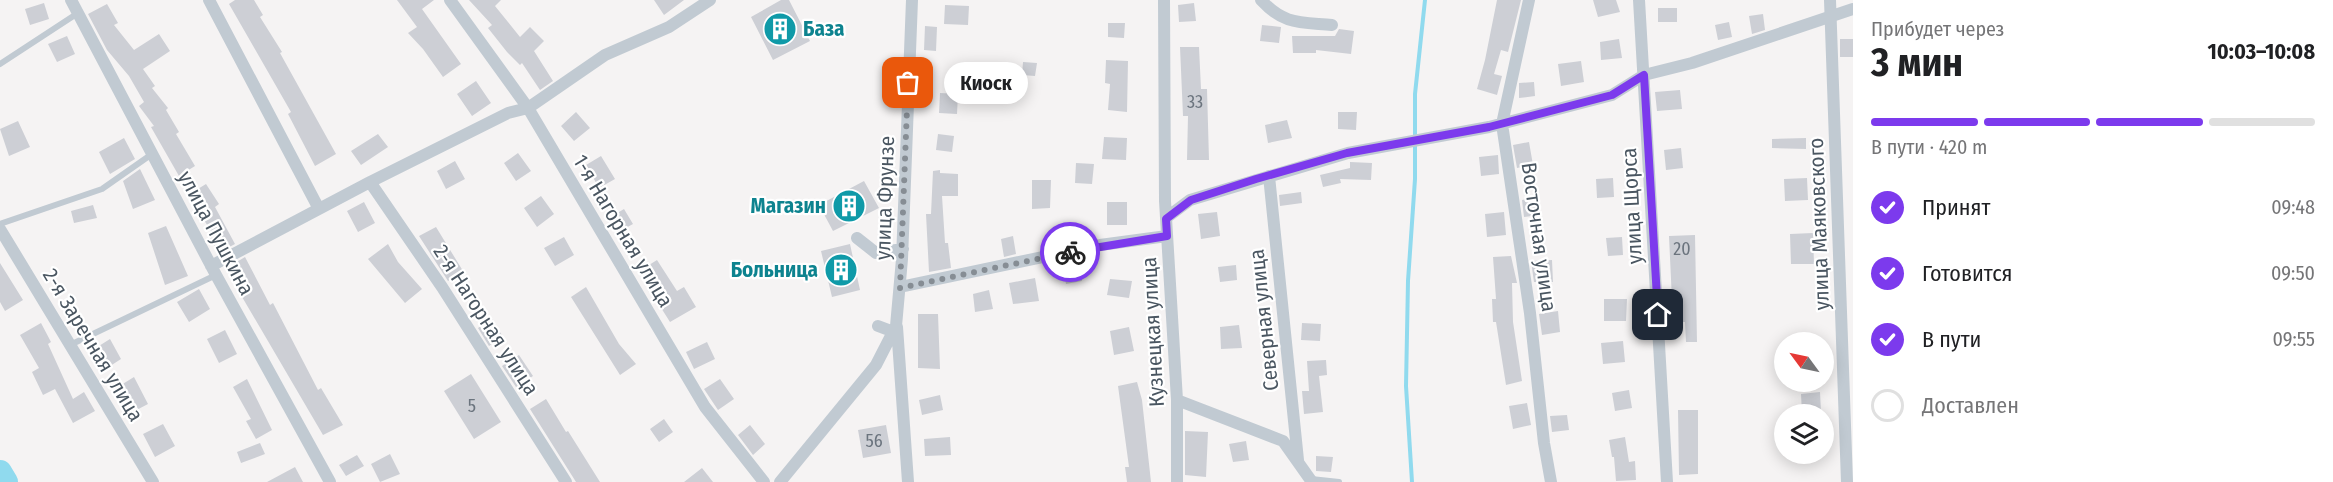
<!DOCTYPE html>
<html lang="ru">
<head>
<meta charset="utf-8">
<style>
	body { margin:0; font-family:"Fira Sans Condensed",sans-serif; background:#f2f2f2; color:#202124; height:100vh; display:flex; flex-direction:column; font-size:22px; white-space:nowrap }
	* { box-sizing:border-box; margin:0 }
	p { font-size:20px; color:#757577 }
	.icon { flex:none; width:33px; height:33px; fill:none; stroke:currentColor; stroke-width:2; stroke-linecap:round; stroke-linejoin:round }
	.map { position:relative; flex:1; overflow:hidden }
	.sheet { display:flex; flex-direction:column; background:#fff; width:480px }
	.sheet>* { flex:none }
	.needle { width:39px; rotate:303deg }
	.buttons { position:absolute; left:1774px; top:332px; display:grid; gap:12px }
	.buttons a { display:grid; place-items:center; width:60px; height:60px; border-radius:50%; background:#fff; box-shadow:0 3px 15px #0003; font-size:30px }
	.pin { position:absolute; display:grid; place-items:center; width:51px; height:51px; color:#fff; margin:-26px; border-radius:12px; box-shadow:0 3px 9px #0006 }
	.courier { position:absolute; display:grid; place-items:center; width:60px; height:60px; margin:-30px; border:4px solid #7c3aed; border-radius:50%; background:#fff; color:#222; box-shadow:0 2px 8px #0007 }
	.bubble { position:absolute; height:42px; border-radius:21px; background:#fff; box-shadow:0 3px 15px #0003; font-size:20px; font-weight:700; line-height:42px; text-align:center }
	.headline em { font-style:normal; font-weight:700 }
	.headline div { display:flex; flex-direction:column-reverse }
	.headline { display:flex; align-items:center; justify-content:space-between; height:102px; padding:0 18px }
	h1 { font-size:39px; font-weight:700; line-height:45px }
	.bar { display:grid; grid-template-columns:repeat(4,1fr); gap:9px 6px; align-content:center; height:72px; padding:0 18px }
	.bar i { height:8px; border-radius:4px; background:#e0e0e0 }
	.bar .selected { background:#7c3aed }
	.bar p { grid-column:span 4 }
	ol { padding:0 18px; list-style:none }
	li { display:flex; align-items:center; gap:18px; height:66px }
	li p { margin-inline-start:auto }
	li .icon { padding:6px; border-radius:50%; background:#7c3aed; color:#fff; stroke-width:4 }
	li:last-child { color:#757577 }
	li i { width:33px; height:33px; border:3px solid #e0e0e0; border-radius:50% }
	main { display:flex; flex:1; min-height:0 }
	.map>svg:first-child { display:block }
</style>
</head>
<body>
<main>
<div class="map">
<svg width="1853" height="482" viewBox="0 0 1853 482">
	<rect width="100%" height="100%" fill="#f5f3f3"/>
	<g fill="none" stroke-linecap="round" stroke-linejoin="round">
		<path stroke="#90daee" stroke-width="4" d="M1412 482 1406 386 1408 281 1415 179V94L1425 0"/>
		<path stroke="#90daee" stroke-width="24" d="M0 472 6 482"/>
	</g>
	<path fill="#cdcfd5" d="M235 0H254L263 15 260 17 282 52 280 53 336 154 315 166 288 114 291 112 229 4Z
		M397 0H434L422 9 461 64 443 77 423 49 408 33 417 27Z
		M469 0H501L495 6 520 37 530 27 544 41 534 51 553 81 540 90 522 63 520 65 507 52 488 28 492 25Z
		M654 0H684L664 15Z
		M781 0H789L810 41 773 60 751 17Z
		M1497 0H1521L1508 52 1501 50 1494 74 1502 76 1497 95 1477 89 1485 60Z
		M1593 0H1616L1620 12 1598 17Z
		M44 3 49 19 30 25 25 9Z
		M1194 3 1196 21 1179 22 1178 5Z
		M107 4 118 23 114 25 134 50 159 34 170 51 143 69 155 86 152 88 168 108 166 110 179 132 176 134 195 166 179 176 151 127 154 126 139 106 144 102 129 76 107 50 88 14Z
		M945 5 969 6 968 25 944 24Z
		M1658 8H1677V22H1658Z
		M1763 14 1765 30 1752 34 1749 16Z
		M1729 22 1732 37 1718 40 1715 25Z
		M1108 23H1125L1124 38 1108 37Z
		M1262 25 1281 27 1279 43 1260 41Z
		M925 26 937 27 936 51 924 50Z
		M1339 29 1354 31 1351 54 1316 50V53H1293L1292 36H1335Z
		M67 36 75 54 57 62 48 44Z
		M1619 39 1622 58 1601 60 1600 42Z
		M1840 39H1853V57H1840Z
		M1180 47H1199L1201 89H1207L1209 160H1187L1188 116H1183Z
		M1106 60 1128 61 1127 112 1108 110 1110 84 1105 83Z
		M1581 61 1584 82 1561 86 1558 64Z
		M1023 62 1037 63 1035 76 1022 75Z
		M476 81 491 103 472 116 457 94Z
		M1534 82 1535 96 1519 98V83Z
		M1680 90 1682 109 1657 111 1655 92Z
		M940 93 958 94 957 114 939 113Z
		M576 112 590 128 574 141 561 126Z
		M1338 112H1357L1356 130 1338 129Z
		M1287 120 1292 138 1268 143 1265 125Z
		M18 121 30 147 9 156 0 129Z
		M378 134 388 147 361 165 351 151Z
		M938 134 954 136 952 152 936 150Z
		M1104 137 1127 138 1126 160 1102 159Z
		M124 138 135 159 110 174 99 152Z
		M1806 138V149L1772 148V139Z
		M1529 142 1533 165 1517 168 1513 145Z
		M1681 148 1683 168 1666 170 1664 150Z
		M518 153 531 171 516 181 504 163Z
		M1498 155 1499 174 1481 176 1479 157Z
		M601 156 615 179 599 188 586 165Z
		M455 161 465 179 446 189 437 171Z
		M1350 162 1372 163 1371 180 1340 179 1341 183 1323 187 1320 175 1350 168Z
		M1076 163 1094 164 1092 184 1075 183Z
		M140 169 155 200 133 209 123 181Z
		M940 170V173L958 174V196H942L945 243H948L951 268 929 272 926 214H931L933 171Z
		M1613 178 1614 197 1597 198 1596 179Z
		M1807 178 1808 200 1785 201 1784 179Z
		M1032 180H1051L1050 208 1032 209Z
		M864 181 879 208 833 231 819 205Z
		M206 184 219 204 215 207 235 244 218 253 208 233 211 231 188 195Z
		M1301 192 1302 203 1280 206 1279 195Z
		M541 196 554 214 537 227 524 208Z
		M1537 197 1540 215 1524 217 1522 200Z
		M364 202 375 223 358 232 347 211Z
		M1107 202H1127V225H1107Z
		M93 205 97 218 74 223 71 211Z
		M624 209 633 224 622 230 614 215Z
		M1217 212 1220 236 1201 239 1198 214Z
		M1504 212 1506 235 1487 237 1485 214Z
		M166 226 188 276 165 285 148 233Z
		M436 227 463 271 448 281 419 236Z
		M1813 233 1814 264H1791L1790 234Z
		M1695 235 1697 342H1686L1685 322H1673L1669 236Z
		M1013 236 1016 254 1004 257 1001 239Z
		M564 237 574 255 555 266 544 248Z
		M1622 237 1623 255 1608 256 1606 238Z
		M388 244 398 262 422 289 405 303 368 259Z
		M850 244 860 290 832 297 821 251Z
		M1511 256 1517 283H1512L1513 322 1522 381 1506 385 1496 322H1493L1492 299H1496L1493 257Z
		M245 257 270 305 273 303 318 390 321 388 343 425 323 435 228 273 237 267 235 263Z
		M657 260 677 291 684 287 696 307 670 322 658 303 661 301 641 270Z
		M1552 260 1553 282H1534L1531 261Z
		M0 263 23 300 5 311 0 302Z
		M1080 264 1082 281 1066 284 1063 267Z
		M1236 265 1237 280 1220 282 1218 267Z
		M1035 278 1039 301 1013 304 1009 283Z
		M1110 279 1132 281 1129 298 1107 295Z
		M586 287 619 344 636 364 620 375 571 297Z
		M199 289 210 309 189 322 177 302Z
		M989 290 993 309 975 312 973 294Z
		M1604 299H1627L1626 321H1604Z
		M1558 311 1560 332 1542 335 1539 314Z
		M918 314H938L940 369 918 368Z
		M492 319 503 337 489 346 478 328Z
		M41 323 51 342 48 344 73 399 84 392 95 411 73 423 55 389 43 395 32 372 39 368 20 335Z
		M1302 323 1321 324 1320 341 1301 340Z
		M1239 325 1242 348 1221 349 1220 327Z
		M1129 327 1134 351 1114 355 1110 331Z
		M225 330 237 354 219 363 207 339Z
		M110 339 121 359 104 370 91 351Z
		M1623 341 1625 362 1603 364 1601 343Z
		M707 342 715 359 694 369 686 352Z
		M519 355 533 376 516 387 502 366Z
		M1326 360 1327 375 1319 376 1323 412 1304 414 1302 391H1309L1307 361Z
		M471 374 501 422 474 439 444 391Z
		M134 377 148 404 127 415 113 390Z
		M247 379 272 430 256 439 246 421 251 419 233 387Z
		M720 379 734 399 718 410 704 389Z
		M1137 382 1142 400 1151 482H1127L1125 467H1129L1118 386Z
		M1629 390 1632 408 1615 411 1612 393Z
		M1820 392 1821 412 1802 414 1801 394Z
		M940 395 943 410 922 415 919 400Z
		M546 399 566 432 568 431 600 482H576L530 409Z
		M1527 403 1531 425 1513 429 1509 406Z
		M1678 410H1698V474L1679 475Z
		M1567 415 1569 430 1552 432 1550 416Z
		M664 419 673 432 659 442 650 429Z
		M163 424 175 446 155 457 143 434Z
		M750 425 765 444 753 455 738 435Z
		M886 425 891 453 863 458 858 430Z
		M1185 431 1208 432 1206 477 1185 475Z
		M950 437 951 455 925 456 924 439Z
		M1625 437 1629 462 1635 461 1636 480 1616 481 1614 457H1612L1609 440Z
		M1246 441 1249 460 1233 462 1229 444Z
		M260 443 265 454 241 463 237 452Z
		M390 454 400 474 380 482 371 464Z
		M357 455 364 466 346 476 339 465Z
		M1316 456 1333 457 1331 472 1316 471Z
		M295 467 303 482H267Z
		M702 468 713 482H684Z"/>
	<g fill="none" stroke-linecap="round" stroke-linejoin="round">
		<path stroke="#c1cad2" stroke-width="6" d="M0 64 78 13
			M0 224 102 189 152 154
			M70 345 216 275
			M1311 479 1339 482"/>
		<path stroke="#c1cad2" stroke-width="12" d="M71 0 216 275 330 482
			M209 0 319 209
			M450 0 528 108 705 407 764 482
			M1164 0 1165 201 1177 400V482
			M1261 0C1284 25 1300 22 1332 25
			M1529 0 1502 124 1530 313 1544 443 1551 482
			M1639 0 1667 482
			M1830 0 1847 482
			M1269 176 1298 460
			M370 182 442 287 566 482
			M1166 218 1190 200 1348 153 1489 127 1612 95 1644 75 1692 63 1853 9
			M0 229 153 482
			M857 238 876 253 903 249
			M211 266 370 182 508 113 528 108 605 55 669 27 710 0
			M900 287 1100 245 1167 236
			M878 326 894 332
			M897 327 908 482
			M1177 400 1283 441 1312 482
			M780 482 876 365 896 326 902 259 912 0"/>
	</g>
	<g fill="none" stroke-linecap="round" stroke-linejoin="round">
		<path stroke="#868d94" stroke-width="6" stroke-dasharray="0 10.8" d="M908 83 900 288 1070 252"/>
		<path stroke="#7c3aed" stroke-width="8" d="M1070 252 1167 236 1166 219 1191 200 1256 179 1347 153 1489 127 1612 95 1644 75 1658 315"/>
	</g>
	<defs>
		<g id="building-disc" transform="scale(1.725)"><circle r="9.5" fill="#0f9aa8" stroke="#fff"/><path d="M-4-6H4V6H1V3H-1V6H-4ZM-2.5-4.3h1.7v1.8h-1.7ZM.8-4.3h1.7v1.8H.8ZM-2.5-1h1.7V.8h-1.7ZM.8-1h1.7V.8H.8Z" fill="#fff"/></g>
	</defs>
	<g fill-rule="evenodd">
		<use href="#building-disc" x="780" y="29"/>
		<use href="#building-disc" x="849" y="206"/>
		<use href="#building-disc" x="841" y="270"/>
	</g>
	<g text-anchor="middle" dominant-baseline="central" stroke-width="4.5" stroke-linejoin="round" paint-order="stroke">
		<g font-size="18" fill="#6b747e">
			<text x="1195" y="102">33</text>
			<text x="1682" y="249">20</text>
			<text x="472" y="406">5</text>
			<text x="874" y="441">56</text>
		</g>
		<g font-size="21" font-weight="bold" fill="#0d838f" stroke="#fff" text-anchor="end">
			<text x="803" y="29" text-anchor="start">База</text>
			<text x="826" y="206">Магазин</text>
			<text x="818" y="270">Больница</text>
		</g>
		<g font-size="21" fill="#4a5661" stroke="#fff">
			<text transform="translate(885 198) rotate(-88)">улица Фрунзе</text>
			<text transform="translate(1632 206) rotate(-93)">улица Щорса</text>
			<text transform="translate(1819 224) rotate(-92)">улица Маяковского</text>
			<text transform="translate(623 231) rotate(59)">1-я Нагорная улица</text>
			<text transform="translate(216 233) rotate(62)">улица Пушкина</text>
			<text transform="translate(1539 237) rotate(82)">Восточная улица</text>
			<text transform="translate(486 320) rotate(57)">2-я Нагорная улица</text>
			<text transform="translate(1264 320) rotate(-96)">Северная улица</text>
			<text transform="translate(1153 332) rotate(-93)">Кузнецкая улица</text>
			<text transform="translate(93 345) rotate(59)">2-я Заречная улица</text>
		</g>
	</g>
</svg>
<div class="buttons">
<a><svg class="needle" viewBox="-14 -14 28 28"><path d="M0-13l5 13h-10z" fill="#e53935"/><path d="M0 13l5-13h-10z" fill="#757577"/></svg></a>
<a><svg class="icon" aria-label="layers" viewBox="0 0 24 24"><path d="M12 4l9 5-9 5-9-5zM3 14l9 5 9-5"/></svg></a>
</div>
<div class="pin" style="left:908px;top:83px;background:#ea580c"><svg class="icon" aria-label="bag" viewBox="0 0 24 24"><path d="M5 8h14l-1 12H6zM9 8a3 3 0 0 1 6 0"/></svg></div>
<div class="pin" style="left:1658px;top:315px;background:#1f2937"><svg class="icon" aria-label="home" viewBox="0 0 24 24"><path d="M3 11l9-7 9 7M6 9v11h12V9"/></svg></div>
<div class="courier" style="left:1070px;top:252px"><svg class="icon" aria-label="bike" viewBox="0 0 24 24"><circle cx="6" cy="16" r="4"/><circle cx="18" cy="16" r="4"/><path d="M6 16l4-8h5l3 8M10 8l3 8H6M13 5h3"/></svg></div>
<div class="bubble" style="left:944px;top:62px;width:84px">Киоск</div>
</div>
<section class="sheet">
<div class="headline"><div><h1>3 мин</h1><p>Прибудет через</p></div><em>10:03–10:08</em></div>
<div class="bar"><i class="selected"></i><i class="selected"></i><i class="selected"></i><i></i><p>В пути · 420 m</p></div>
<ol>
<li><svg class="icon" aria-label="check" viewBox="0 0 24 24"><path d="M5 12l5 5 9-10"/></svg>Принят<p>09:48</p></li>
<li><svg class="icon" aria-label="check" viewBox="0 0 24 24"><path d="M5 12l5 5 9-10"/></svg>Готовится<p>09:50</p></li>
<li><svg class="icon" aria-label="check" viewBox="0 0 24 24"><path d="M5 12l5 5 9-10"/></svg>В пути<p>09:55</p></li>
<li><i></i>Доставлен</li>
</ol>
</section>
</main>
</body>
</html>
